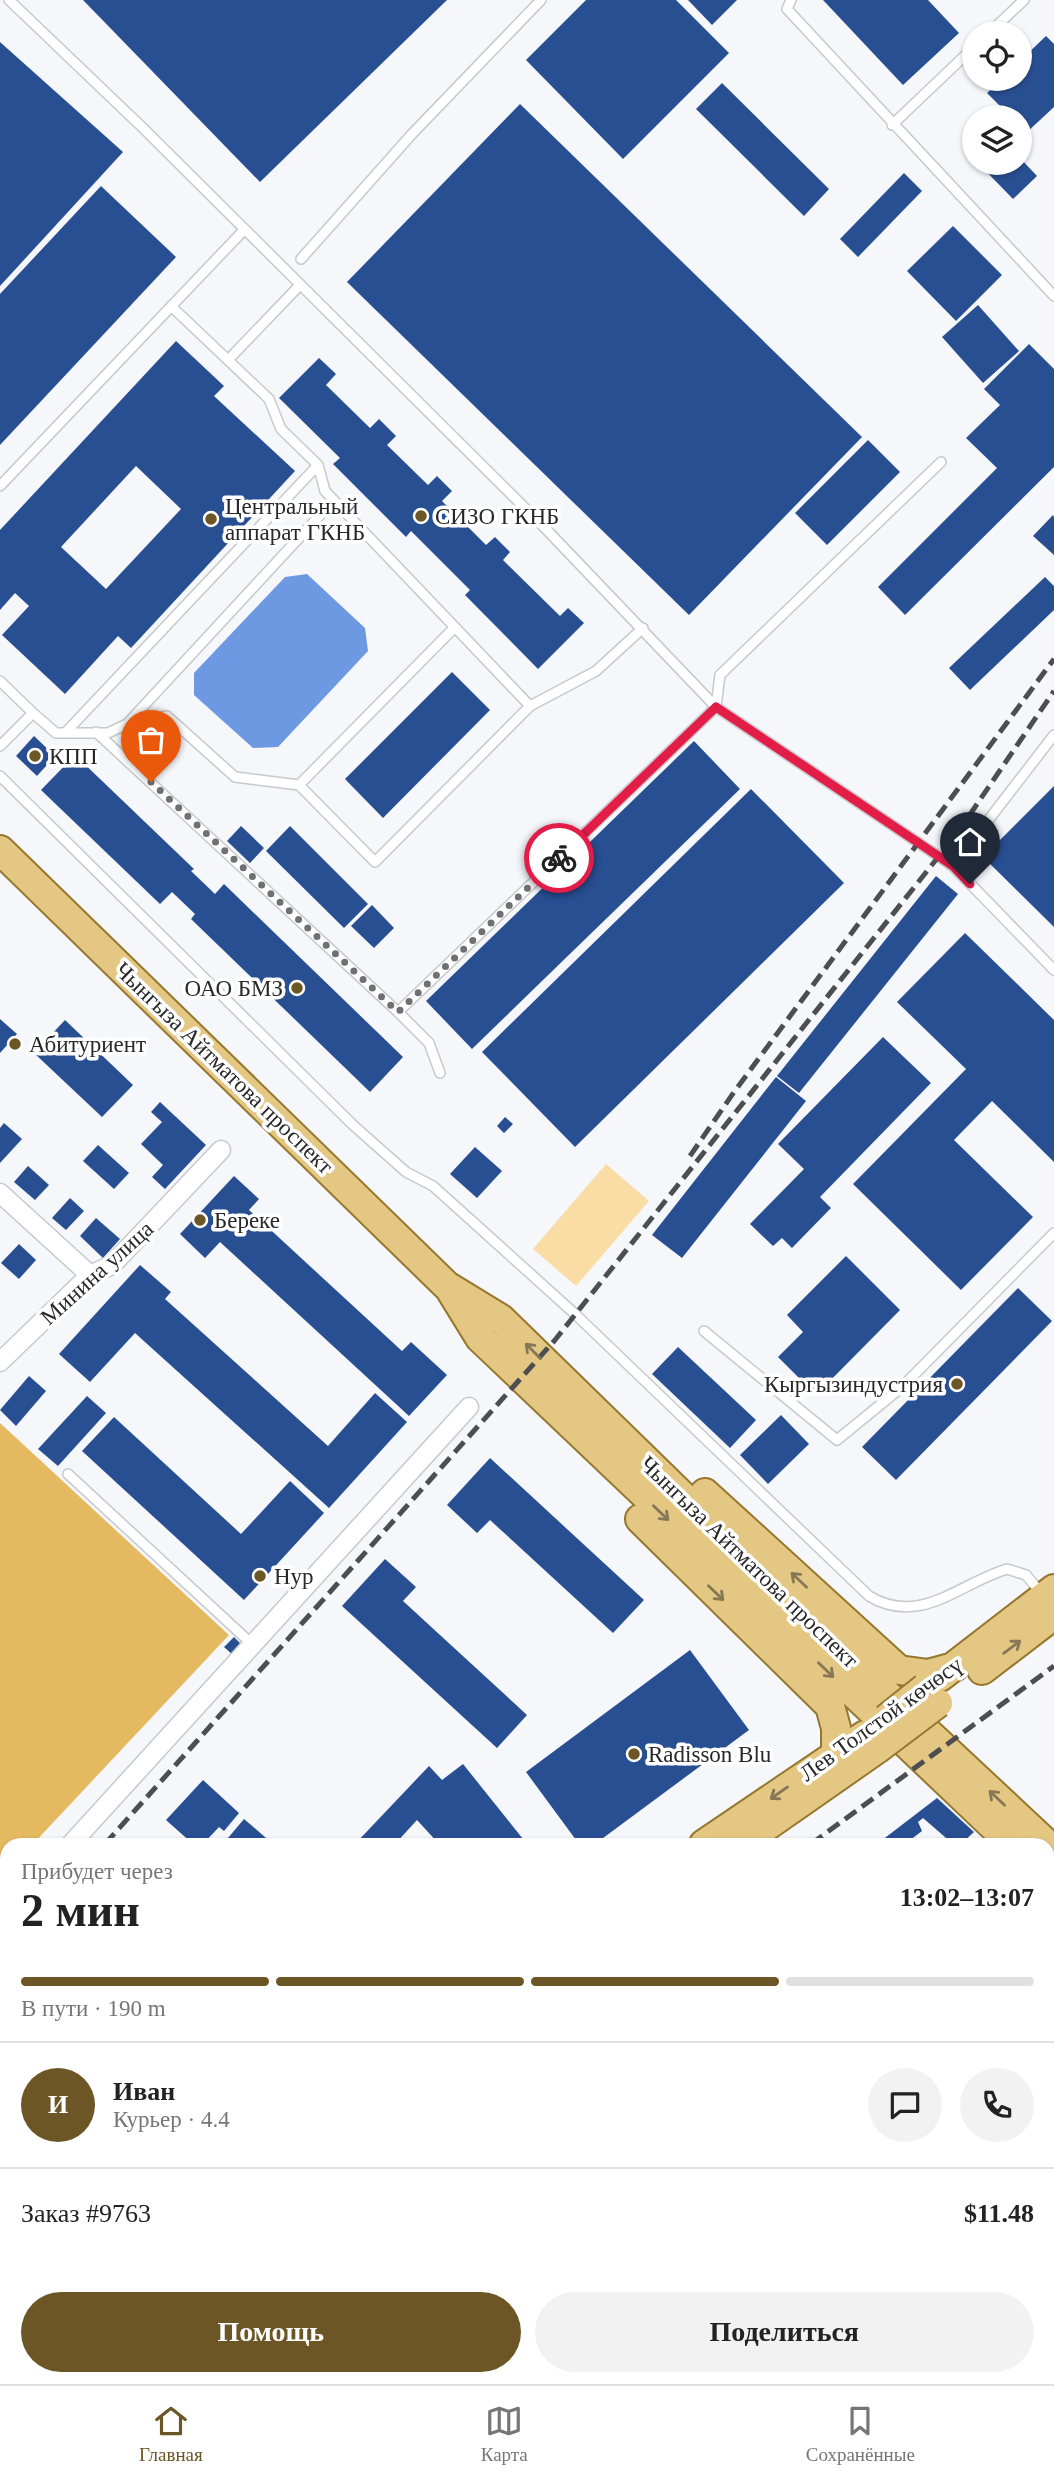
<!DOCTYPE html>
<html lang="ru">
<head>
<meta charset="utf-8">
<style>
	body { margin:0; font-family:Georgia,serif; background:#f2f2f2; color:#222; height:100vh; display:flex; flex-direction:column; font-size:26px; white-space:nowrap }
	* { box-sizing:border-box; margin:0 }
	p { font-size:23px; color:#767676 }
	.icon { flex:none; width:38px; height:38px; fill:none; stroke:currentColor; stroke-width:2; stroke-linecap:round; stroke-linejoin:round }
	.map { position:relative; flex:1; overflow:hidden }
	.panel { position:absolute; left:0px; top:1838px; width:1055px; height:548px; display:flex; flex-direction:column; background:#fff; border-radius:21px 21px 0 0; box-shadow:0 2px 5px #0004 }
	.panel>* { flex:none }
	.tools { position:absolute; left:962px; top:21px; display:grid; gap:14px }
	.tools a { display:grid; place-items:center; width:70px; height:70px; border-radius:50%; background:#fff; box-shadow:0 2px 5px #0004; font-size:35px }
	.pin { position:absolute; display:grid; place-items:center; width:60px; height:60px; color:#fff; margin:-72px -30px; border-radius:50% 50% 50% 0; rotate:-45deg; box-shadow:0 0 7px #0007 }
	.pin .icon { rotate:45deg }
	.courier { position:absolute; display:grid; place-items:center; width:70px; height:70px; margin:-35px; border:5px solid #e11d48; border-radius:50%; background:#fff; color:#222; box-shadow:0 2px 9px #0007 }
	.headline em { font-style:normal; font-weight:700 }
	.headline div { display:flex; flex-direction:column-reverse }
	.headline { display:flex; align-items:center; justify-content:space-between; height:119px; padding:0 21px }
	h1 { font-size:46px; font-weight:700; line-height:52px }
	.bar { display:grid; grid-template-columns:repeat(4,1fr); gap:10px 7px; align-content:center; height:84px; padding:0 21px }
	.bar i { height:9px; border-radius:5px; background:#e0e0e0 }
	.bar .active { background:#6c5625 }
	.bar p { grid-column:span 4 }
	.line { display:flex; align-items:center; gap:18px; padding:0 21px; border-top:2px solid #e0e0e0 }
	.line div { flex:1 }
	.round { display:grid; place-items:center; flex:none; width:74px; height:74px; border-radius:37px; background:#f2f2f2 }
	.cta { display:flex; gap:14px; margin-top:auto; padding:14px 21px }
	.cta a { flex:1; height:80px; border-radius:42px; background:#6c5625; color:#fff; font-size:28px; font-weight:700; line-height:80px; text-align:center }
	.cta a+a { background:#f2f2f2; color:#222 }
	.dock { display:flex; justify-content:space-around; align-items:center; height:98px; border-top:2px solid #e0e0e0; background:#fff; font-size:19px; color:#767676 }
	.dock a { display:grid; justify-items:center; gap:4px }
	.dock .active { color:#6c5625 }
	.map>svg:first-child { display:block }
</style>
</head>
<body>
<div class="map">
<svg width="1054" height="2384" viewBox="0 0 1054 2384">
	<rect width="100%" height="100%" fill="#f5f7fb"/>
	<path fill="#f9dda4" d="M606 1164 649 1201 576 1286 533 1249Z"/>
	<path fill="#e5b95f" d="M0 1423 229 1635 33 1844H7V1872L0 1879Z"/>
	<path fill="#6d98e2" d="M307 574 365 628 368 651 278 747 253 748 194 695V673L285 577Z"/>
	<path fill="#294f93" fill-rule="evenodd" d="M83 0H447L260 182Z
		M586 0H676L729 53 623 159 526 60Z
		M688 0H737L712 25Z
		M823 0H928L959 33 903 85Z
		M1046 36 1054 44V107L1026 133 1020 127V117H1011L987 93 1002 79H1020V61Z
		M0 42 123 152 0 286Z
		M722 83 829 189 804 216 696 109Z
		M520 104 862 437 689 615 347 282Z
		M975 136V159L963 147Z
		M1020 158 1037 176 1013 199 978 163H1020Z
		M904 173 922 191 858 257 840 239Z
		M101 186 176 257 0 445V294Z
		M953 226 1002 275 956 321 907 271Z
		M978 305 1019 351 983 383 942 337Z
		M176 341 224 386 214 396 295 471 131 648 118 636 65 694 2 635 29 606 15 593 0 610V530ZM136 466 181 509 106 589 61 547Z
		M1029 344 1054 369V467L905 615 878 587 997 468 966 438 1000 405 984 389Z
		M319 358 336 374 326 385 370 428 379 419 396 436 387 445 428 485 437 476 452 491 442 501 486 545 495 537 510 552 503 560 560 616 568 608 584 623 538 669 465 595 470 590 411 531 406 537 333 464 340 458 279 398Z
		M868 440 900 472 827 545 795 513Z
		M1053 515 1054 517V555L1033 536Z
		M1045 577 1054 586V610L970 690 949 668Z
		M452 672 490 710 383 818 345 779Z
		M34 736 55 756 37 776 16 756Z
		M694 741 740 789 472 1049 426 1001Z
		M75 755 194 869 191 871 215 894 224 884 403 1057 370 1092 191 919 195 914 172 892 160 904 41 790Z
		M1054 786V927L983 857Z
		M751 789 844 883 575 1147 482 1052Z
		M241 826 264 848 250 863 227 841Z
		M290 826 368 904 344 928 266 851Z
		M936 876 958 894 799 1093 777 1076Z
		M372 905 394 928 374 948 351 926Z
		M965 933 1054 1020V1162L992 1101 954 1140 1033 1217 961 1290 853 1184 966 1069 897 1002Z
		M0 1019 17 1034 0 1053Z
		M65 1020 133 1085 102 1117 34 1053Z
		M883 1037 931 1083 820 1197 831 1208 792 1248 782 1238 773 1246 750 1224 804 1169 778 1144Z
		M776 1077 806 1101 682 1258 652 1235Z
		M160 1102 206 1145 165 1189 152 1177 163 1165 141 1144 162 1122 151 1112Z
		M505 1117 513 1124 504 1133 497 1126Z
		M4 1123 22 1139 0 1163V1128Z
		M98 1145 129 1173 114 1189 83 1161Z
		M475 1147 502 1171 477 1198 450 1174Z
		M28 1166 49 1185 35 1200 14 1182Z
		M234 1176 259 1199 249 1210 402 1351 411 1342 447 1375 409 1416 220 1242 205 1258 180 1234Z
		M70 1198 84 1211 66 1230 52 1218Z
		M96 1218 120 1239 103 1258 80 1236Z
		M19 1244 36 1260 19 1279 1 1263Z
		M846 1256 900 1310 816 1395 778 1357 803 1332 787 1315Z
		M140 1265 171 1292 165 1299 328 1446 375 1393 407 1422 329 1508 135 1333 90 1382 59 1354Z
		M1018 1288 1052 1321 896 1480 862 1447Z
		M678 1347 756 1420 730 1448 652 1374Z
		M29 1376 46 1391 16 1426 0 1410Z
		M87 1396 106 1413 58 1466 38 1449Z
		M781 1415 809 1444 768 1484 740 1455Z
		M114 1417 241 1534 290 1481 324 1513 244 1600 82 1451Z
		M490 1458 644 1600 613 1633 490 1520 477 1533 447 1505Z
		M385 1559 416 1587 403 1601 527 1715 497 1748 342 1606Z
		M234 1637 243 1646 234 1656 224 1647Z
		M690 1650 749 1730 595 1844H579L526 1772Z
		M463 1764 527 1844H503L498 1839 490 1844H439L417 1820 395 1844H355L429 1766 442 1780Z
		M203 1780 239 1813 224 1831 219 1827 203 1844H193L166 1820Z
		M937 1798 974 1832 961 1844H953L923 1818 918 1822 922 1831 905 1844H877Z
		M244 1819 273 1844H235L228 1838Z
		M1048 1997 1054 2002V2036L1048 2042Z
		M7 2038V2221L0 2212V2043Z
		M1054 2124V2158L1048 2152V2130Z
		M1048 2199 1054 2205V2215L1048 2221Z
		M1054 2241V2270L1048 2276V2247Z
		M339 2378H453L447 2384H333Z
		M597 2378H646L652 2384H603Z
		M722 2378H744L739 2384H717Z
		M797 2378H817L812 2384H803Z
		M939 2378H985L979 2384H933Z"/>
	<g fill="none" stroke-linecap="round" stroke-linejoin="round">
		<g stroke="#c7c9cc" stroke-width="12">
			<path id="lane" d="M9 0 144 129 543 526 716 707 953 866 1054 970
				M791 0 787 9 1054 296
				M989 33 1024 0
				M892 125 975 46
				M301 259 412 134 541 0
				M171 306 269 399 281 429 318 465 325 491 530 706
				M228 360 300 285
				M0 486 244 230
				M0 681 33 713
				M127 724 334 500
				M66 732 318 465
				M96 732 398 1012 429 1043 440 1073
				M0 746 33 713 56 733H108L127 724 167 716 235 777 299 785 375 862 530 706 596 671 643 628
				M0 776 353 1125 406 1172 433 1186 575 1314 869 1596C920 1627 960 1583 1007 1569L1026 1575 1042 1594
				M299 785 455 627
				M953 866 1054 735
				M398 1012 716 707 720 675 941 462
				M704 1331 837 1440 902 1387 1054 1233
				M68 1474 253 1645
				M0 1868 6 1873
				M469 2384 476 2378
				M533 2384 539 2378"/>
		</g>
		<g stroke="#c7c9cc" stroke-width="21">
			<path id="street" d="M0 1193 90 1275
				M0 1362 90 1275 112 1265 221 1150
				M71 1844 469 1407
				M0 1922 7 1915
				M1048 2371 1054 2377
				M518 2378 524 2384
				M200 2384 207 2378"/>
		</g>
		<g stroke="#96772d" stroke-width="32">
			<path id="primary" d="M0 850 447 1286 501 1319 866 1675 1047 1844
				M451 1291 480 1338 1012 1844
				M705 1493 899 1670 928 1674 954 1667
				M640 1519 830 1706 836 1728V1754
				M982 1670 1054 1615
				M940 1677 1054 1589
				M704 1844 865 1735
				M741 1844 877 1749
				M1048 1879 1054 1884
				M0 2335 7 2332"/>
		</g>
		<use href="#lane" stroke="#fff" stroke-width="9"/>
		<use href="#street" stroke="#fff" stroke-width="18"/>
		<use href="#primary" stroke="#e4c782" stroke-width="28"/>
		<path stroke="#4d4e50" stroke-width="5" stroke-dasharray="14 7" stroke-linecap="butt" d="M690 1156 734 1092 1054 659
			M105 1844 555 1340 958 832 1054 691
			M811 1844 1054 1666
			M0 1963 7 1955
			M80 2384 88 2378"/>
		<g stroke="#96772d" stroke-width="32" stroke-linecap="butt">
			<path id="primary-bridge" d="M886 1719 925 1688
				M877 1749 938 1703"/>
		</g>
		<use href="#primary-bridge" stroke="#e4c782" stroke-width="28"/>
	</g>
	<defs><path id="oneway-shaft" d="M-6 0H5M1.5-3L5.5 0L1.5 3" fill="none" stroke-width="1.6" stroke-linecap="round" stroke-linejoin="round" transform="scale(1.75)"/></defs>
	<g stroke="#867856">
		<use href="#oneway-shaft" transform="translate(533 1351) rotate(-135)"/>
		<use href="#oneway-shaft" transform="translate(661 1513) rotate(44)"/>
		<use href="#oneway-shaft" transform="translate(799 1580) rotate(-137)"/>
		<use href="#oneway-shaft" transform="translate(716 1593) rotate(44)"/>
		<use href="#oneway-shaft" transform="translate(1012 1647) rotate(-37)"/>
		<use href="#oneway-shaft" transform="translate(826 1670) rotate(44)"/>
		<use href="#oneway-shaft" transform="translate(779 1793) rotate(145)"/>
		<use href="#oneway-shaft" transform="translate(997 1798) rotate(-137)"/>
	</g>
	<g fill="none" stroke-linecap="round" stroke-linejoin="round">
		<path stroke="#707073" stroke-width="7" stroke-dasharray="0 12.6" d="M151 782 398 1012 559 858"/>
		<path stroke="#e11d48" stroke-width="9" d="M559 858 716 707 953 866 970 884"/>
	</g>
	<g fill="#6c5625" stroke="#fff" stroke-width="2.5">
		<circle cx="421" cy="516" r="7"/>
		<circle cx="211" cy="519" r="7"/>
		<circle cx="35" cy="756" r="7"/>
		<circle cx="297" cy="988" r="7"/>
		<circle cx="15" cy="1044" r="7"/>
		<circle cx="200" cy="1220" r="7"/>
		<circle cx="957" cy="1384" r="7"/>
		<circle cx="260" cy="1576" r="7"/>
		<circle cx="634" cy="1754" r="7"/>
	</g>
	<g text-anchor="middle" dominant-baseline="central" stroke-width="7" stroke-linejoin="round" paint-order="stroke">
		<g font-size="23" fill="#28282a" stroke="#fff" text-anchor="start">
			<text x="225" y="506">Центральный<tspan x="225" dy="26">аппарат ГКНБ</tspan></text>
			<text x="435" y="516">СИЗО ГКНБ</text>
			<text x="49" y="756">КПП</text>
			<text x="283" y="988" text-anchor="end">ОАО БМЗ</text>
			<text x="29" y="1044">Абитуриент</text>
			<text x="214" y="1220">Береке</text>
			<text x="943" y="1384" text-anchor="end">Кыргызиндустрия</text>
			<text x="274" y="1576">Нур</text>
			<text x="648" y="1754">Radisson Blu</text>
		</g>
		<g font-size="23" fill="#28282a" stroke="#fff">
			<text transform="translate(224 1068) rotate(44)">Чынгыза Айтматова проспект</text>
			<text transform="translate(97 1273) rotate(-42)">Минина улица</text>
			<text transform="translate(749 1562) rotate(44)">Чынгыза Айтматова проспект</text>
			<text transform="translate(881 1719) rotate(-36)">Лев Толстой көчөсү</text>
		</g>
	</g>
</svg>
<div class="tools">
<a><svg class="icon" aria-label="locate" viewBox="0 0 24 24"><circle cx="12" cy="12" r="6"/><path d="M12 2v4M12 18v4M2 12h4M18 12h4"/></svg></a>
<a><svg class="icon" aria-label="layers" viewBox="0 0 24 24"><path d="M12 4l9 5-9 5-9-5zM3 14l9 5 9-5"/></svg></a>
</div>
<div class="pin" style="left:151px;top:782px;background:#ea580c"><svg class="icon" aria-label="bag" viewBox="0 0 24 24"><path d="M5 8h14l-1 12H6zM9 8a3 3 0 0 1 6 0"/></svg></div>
<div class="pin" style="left:970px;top:884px;background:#1f2937"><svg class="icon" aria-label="home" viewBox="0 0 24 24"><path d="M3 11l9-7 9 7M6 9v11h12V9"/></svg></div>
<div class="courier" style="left:559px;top:858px"><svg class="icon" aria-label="bike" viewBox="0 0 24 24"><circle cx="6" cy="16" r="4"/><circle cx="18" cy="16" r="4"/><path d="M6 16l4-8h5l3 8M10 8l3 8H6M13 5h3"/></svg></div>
<section class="panel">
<div class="headline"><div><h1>2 мин</h1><p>Прибудет через</p></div><em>13:02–13:07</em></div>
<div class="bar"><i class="active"></i><i class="active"></i><i class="active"></i><i></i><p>В пути · 190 m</p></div>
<div class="line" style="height:126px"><b class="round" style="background:#6c5625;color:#fff">И</b><div><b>Иван</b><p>Курьер · 4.4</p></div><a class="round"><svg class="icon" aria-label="chat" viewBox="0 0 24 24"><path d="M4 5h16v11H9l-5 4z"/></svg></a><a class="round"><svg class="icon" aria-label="phone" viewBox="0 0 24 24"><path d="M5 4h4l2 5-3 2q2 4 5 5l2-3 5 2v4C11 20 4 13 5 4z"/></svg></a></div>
<div class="line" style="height:91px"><div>Заказ #9763</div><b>$11.48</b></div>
<div class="cta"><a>Помощь</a><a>Поделиться</a></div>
</section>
</div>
<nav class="dock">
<a class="active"><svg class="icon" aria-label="home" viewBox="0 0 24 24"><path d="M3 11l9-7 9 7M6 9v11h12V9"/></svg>Главная</a>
<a><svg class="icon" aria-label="map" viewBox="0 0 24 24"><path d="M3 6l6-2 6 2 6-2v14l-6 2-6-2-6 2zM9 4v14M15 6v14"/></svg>Карта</a>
<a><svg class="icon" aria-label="saved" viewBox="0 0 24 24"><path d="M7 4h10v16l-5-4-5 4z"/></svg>Сохранённые</a>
</nav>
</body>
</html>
